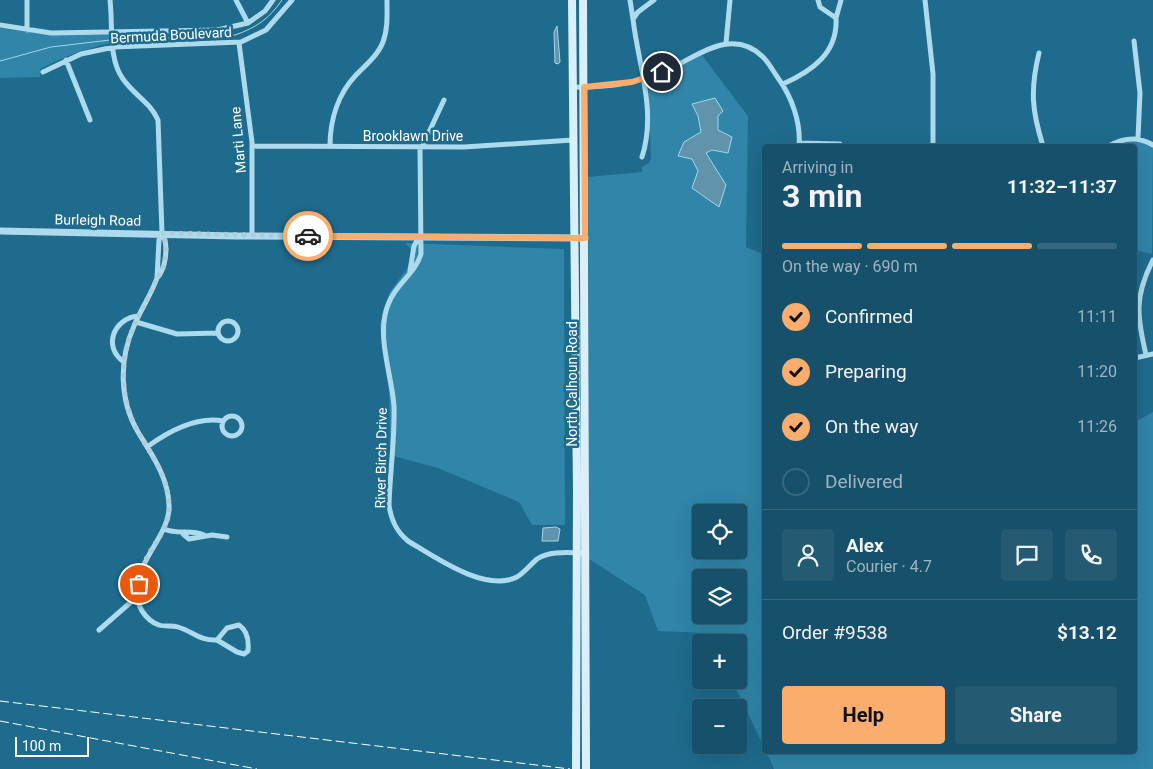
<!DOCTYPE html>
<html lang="en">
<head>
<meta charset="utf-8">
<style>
	body { margin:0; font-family:Roboto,sans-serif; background:#245a72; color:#f1f3f6; height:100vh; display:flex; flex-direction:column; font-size:19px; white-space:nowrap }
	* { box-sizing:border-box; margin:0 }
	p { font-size:16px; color:#9eb5c1 }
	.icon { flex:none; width:28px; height:28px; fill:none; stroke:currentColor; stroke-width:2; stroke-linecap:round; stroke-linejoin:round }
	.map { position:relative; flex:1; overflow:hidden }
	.panel { position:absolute; left:762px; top:144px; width:375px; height:610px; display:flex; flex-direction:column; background:#17506a; border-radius:5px; box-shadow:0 5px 20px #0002,0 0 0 1px #36677e }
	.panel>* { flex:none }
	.buttons { position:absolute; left:692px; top:504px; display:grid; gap:10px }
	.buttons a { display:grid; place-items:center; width:55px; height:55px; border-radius:5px; background:#17506a; box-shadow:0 5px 20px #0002,0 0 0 1px #36677e; font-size:25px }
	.scale { position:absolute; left:15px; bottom:12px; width:74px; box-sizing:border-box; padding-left:5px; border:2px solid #fff; border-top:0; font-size:14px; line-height:18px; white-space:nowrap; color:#fff; -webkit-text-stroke:4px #1f6b8d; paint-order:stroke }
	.pin { position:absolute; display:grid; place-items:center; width:42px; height:42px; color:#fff; margin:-21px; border:2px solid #fff; border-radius:50%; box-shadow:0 1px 5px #0007 }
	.courier { position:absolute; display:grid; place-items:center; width:50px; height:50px; margin:-25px; border:4px solid #faad6d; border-radius:50%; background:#fff; color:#222; box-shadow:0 1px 6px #0007 }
	.summary em { font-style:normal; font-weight:700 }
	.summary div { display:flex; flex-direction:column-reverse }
	.summary { display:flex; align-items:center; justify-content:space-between; height:85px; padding:0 20px }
	h1 { font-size:32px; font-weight:700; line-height:38px }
	.bar { display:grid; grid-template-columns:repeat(4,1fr); gap:8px 5px; align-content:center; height:60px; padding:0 20px }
	.bar i { height:6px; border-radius:4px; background:#36677e }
	.bar .selected { background:#faad6d }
	.bar p { grid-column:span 4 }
	.line { display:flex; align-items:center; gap:12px; padding:0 20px; border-top:1px solid #36677e }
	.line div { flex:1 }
	.round { display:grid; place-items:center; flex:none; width:52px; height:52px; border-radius:5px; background:#245a72 }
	ol { padding:0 20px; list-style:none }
	li { display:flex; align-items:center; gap:15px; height:55px }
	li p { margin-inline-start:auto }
	li .icon { padding:5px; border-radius:50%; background:#faad6d; color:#111; stroke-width:4 }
	li:last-child { color:#9eb5c1 }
	li i { width:28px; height:28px; border:2px solid #36677e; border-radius:50% }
	.cta { display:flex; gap:10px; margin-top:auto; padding:10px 20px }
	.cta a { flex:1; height:58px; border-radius:5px; background:#faad6d; color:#111; font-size:20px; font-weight:700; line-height:58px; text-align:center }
	.cta a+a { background:#245a72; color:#f1f3f6 }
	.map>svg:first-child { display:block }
</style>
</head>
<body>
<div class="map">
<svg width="1153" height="769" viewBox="0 0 1153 769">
	<rect width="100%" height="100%" fill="#1f6b8d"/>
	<path fill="#3085a8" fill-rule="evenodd" d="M0 28 44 34H109L110 43C85 49 63 57 40 69V77L0 78Z
		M701 54 748 116 746 247 765 255V749L732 680H739V642H715L710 633 658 631 645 595 589 559 588 177 642 172V167L649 163 651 159 648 82 651 79ZM701 512H739V550H701ZM701 578H739V615H701Z
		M1138 140 1153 147 1152 254 1135 250V146H1114Z
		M405 243 564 249 565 525H532L519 502 438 468 390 455 389 394 380 325 389 293 406 270 410 261 411 249Z
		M1153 412V769H774L766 751H1135V422Z"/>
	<path fill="#6194aa" stroke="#a0d8ee" d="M557 26 560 62 558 64 555 63 554 32Z
		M715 98 723 111 718 116V130L732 137 728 153 712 150 706 153 726 185 719 207 692 188 698 171 692 159 678 156 684 142 701 132 698 116 692 104Z
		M556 527 560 529 558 541H542L543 528Z"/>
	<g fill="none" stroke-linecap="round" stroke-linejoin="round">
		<path stroke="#a0d8ee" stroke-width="1" d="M114 40 235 35C256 28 270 18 282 0
			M0 61 51 47 110 40"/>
		<path stroke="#addaec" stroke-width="5" d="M110 0C113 24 108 59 123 79 134 95 150 102 158 120L162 233C169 244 166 269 157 278 151 295 141 309 134 326 119 359 119 400 138 432 152 455 168 477 169 505 171 540 120 572 142 611 146 617 152 623 159 625 165 627 172 625 178 627 194 632 200 641 217 640L227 628 239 625C248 631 249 641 248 651L244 654 237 652 217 640
			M236 0 248 23
			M630 0 633 19 638 12 654 0
			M818 0 820 7 836 18 841 0
			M925 0 933 74V146
			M633 19C638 64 657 111 642 157
			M0 25 51 33 217 30 248 23 265 11 273 0
			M27 30V0
			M1134 41 1140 93 1138 138
			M239 43 252 142V236
			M726 43 730 0
			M1039 53C1030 90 1032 111 1043 146
			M66 60 90 120
			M43 72 81 54 114 47 241 42 266 30 292 0
			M783 84C812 71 838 53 836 18
			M573 87C604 88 634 84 663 72 694 59 731 25 763 57 769 63 773 71 778 78 792 97 801 123 799 146
			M799 143 840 144
			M253 146 464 147 573 140
			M330 146C330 120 338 94 356 75 366 65 378 55 383 42 388 29 387 14 387 0
			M1109 146C1123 138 1138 136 1153 145
			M420 147 421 254C414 277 391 285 385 315 379 342 392 378 394 406 395 439 390 471 389 505 391 520 396 531 408 541 435 557 485 593 517 577 525 572 530 565 537 559 551 550 570 553 586 553
			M422 147 444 100
			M410 271 414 246 419 237
			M157 278 159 240 162 233
			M218 331a10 10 0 1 1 20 0a10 10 0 1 1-20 0Z
			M136 322 177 334 218 333
			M1146 355C1137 316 1134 297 1153 260
			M1135 358 1153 354
			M124 362C102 347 114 318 138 316
			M222 426a10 10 0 1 1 20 0a10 10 0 1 1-20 0Z
			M147 447C169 431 196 416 223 421
			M164 529C178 535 191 529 204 535
			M183 534 189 539 212 535 227 537
			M99 630 139 595"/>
		<path stroke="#addaec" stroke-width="7" d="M0 231 236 236 585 238"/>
		<path stroke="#d9eff9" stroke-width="8" d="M572 0 577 491 576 769
			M583 0 586 769"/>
		<path stroke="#fff" stroke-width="1" stroke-dasharray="9 4" stroke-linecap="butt" d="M0 701 570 769
			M0 721 257 769"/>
	</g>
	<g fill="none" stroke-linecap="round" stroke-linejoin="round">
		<path stroke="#b1cbd7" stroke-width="5" stroke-dasharray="0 9" d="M139 584C140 576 142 567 146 559 155 541 171 526 169 504 168 476 151 455 138 432 120 400 119 359 134 326 141 309 151 294 157 278 166 269 169 244 162 233L308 236"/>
		<path stroke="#faad6d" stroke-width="6" d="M308 236 585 238 584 87 632 82 662 72"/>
	</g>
	<g text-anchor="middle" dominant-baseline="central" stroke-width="5" stroke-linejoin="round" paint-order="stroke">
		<g font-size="14" fill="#fff" stroke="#1f6b8d">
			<text transform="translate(171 35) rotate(-3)">Bermuda Boulevard</text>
			<text x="413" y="136">Brooklawn Drive</text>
			<text transform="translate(238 140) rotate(-95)">Marti Lane</text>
			<text transform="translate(98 220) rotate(1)">Burleigh Road</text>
			<text transform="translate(572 384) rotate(-90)">North Calhoun Road</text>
			<text transform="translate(381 458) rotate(-89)">River Birch Drive</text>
		</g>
	</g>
</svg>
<div class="buttons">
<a><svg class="icon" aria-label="locate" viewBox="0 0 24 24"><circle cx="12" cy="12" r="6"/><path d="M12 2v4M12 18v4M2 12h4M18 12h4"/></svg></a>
<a><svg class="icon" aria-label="layers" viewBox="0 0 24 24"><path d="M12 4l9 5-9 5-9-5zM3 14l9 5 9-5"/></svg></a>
<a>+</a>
<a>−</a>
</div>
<div class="scale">100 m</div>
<div class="pin" style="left:139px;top:584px;background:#ea580c"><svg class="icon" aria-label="bag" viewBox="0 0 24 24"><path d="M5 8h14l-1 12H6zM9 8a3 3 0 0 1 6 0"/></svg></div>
<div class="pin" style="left:662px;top:72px;background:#1f2937"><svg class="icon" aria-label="home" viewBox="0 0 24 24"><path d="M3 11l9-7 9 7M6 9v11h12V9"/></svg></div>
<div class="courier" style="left:308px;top:236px"><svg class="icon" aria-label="car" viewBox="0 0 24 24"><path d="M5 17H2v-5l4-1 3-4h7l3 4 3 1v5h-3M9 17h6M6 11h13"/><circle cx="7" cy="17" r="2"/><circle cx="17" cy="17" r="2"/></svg></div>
<section class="panel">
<div class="summary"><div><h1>3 min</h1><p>Arriving in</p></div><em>11:32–11:37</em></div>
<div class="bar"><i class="selected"></i><i class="selected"></i><i class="selected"></i><i></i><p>On the way · 690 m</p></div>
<ol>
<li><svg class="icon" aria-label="check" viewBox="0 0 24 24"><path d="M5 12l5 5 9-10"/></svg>Confirmed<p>11:11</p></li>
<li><svg class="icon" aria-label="check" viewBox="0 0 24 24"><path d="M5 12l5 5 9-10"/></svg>Preparing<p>11:20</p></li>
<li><svg class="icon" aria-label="check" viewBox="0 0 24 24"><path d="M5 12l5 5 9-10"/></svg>On the way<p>11:26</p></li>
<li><i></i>Delivered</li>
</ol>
<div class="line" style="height:90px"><a class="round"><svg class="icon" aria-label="person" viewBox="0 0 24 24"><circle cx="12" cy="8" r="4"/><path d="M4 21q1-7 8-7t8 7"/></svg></a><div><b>Alex</b><p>Courier · 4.7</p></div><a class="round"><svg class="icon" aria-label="chat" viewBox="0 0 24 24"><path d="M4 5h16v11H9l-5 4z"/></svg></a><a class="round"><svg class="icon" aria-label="phone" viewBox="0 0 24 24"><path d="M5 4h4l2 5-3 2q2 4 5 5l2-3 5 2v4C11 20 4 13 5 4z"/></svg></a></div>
<div class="line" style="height:65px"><div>Order #9538</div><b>$13.12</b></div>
<div class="cta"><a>Help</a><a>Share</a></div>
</section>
</div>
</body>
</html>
